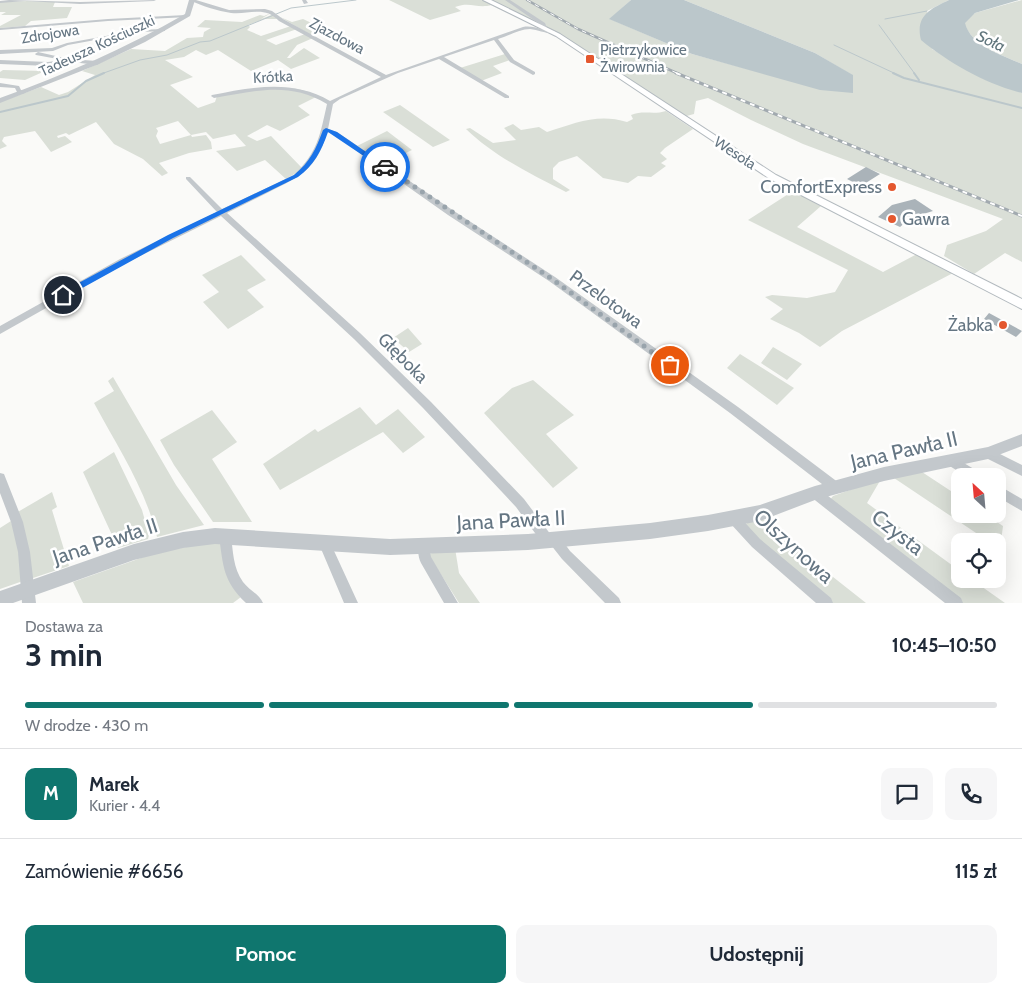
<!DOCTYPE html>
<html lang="pl">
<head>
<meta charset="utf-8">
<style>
	body { margin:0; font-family:Cabin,sans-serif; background:#f6f6f7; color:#1f2937; height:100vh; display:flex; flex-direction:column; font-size:19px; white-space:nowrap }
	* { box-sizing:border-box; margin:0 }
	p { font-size:16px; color:#747a83 }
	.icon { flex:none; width:28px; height:28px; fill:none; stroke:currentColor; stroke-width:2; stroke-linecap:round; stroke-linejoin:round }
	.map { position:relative; height:603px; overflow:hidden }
	.drawer { display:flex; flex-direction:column; background:#fff; flex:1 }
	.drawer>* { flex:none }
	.needle { width:32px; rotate:334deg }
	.tools { position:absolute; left:951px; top:468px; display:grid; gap:10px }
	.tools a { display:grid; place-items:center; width:55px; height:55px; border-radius:10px; background:#fff; box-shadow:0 5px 20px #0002; font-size:25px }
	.pin { position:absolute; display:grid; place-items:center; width:42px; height:42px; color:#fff; margin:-21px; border:2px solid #fff; border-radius:50%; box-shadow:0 1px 5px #0007 }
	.courier { position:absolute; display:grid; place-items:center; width:50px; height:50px; margin:-25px; border:4px solid #1a73e8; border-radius:50%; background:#fff; color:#222; box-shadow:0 1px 6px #0007 }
	.summary em { font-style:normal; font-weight:700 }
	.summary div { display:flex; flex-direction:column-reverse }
	.summary { display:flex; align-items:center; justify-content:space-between; height:85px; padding:0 25px }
	h1 { font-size:32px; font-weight:700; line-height:38px }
	.bar { display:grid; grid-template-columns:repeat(4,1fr); gap:8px 5px; align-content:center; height:60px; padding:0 25px }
	.bar i { height:6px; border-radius:4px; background:#e0e1e3 }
	.bar .current { background:#0f766e }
	.bar p { grid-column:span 4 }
	.line { display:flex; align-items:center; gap:12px; padding:0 25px; border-top:1px solid #e0e1e3 }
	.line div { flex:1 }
	.round { display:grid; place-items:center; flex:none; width:52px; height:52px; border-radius:10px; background:#f6f6f7 }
	.action { display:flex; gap:10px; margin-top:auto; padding:10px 25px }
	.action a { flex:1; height:58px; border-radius:10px; background:#0f766e; color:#fff; font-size:20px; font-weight:700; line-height:58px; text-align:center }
	.action a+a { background:#f6f6f7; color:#1f2937 }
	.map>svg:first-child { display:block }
</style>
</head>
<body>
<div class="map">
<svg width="1022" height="603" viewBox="0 0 1022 603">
	<rect width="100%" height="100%" fill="#fafaf8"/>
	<path fill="#dadfd7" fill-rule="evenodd" d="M389 0H482L492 5C476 9 471 1 455 7L461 11 430 20Z
		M486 0H631L610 19 692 54 755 71 853 92 852 75 815 53 684 0H949L927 11 932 49 982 78 1022 93V262L1005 253 974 274 944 256 947 245 986 231 1003 219 803 144 751 120 708 98 696 101 694 114 683 117 553 32Z
		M1022 0V64C1002 55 971 46 964 22L975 13Z
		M27 1 55 2 53 7H72L67 18 31 21 25 26 0 28V26L21 15H1L6 12H0V2Z
		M271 13 261 19 274 14 277 19H264L248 25 250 27 247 30 261 36 291 26 297 29 266 40 276 45 305 34 313 38 297 45 287 58H290L304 48 320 58 291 69 278 60 251 71 218 50 206 55 196 50 184 57 165 60 193 77 170 85 198 108 215 102 217 96C249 91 288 80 318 96L298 106 310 115 280 131 267 125 247 136 257 141 271 136 303 169 286 179 265 160 237 171 216 151 246 146 235 134 213 139 206 132 191 135 192 137 206 135 211 142 212 149 189 153 159 163 168 173 162 176 143 159 114 144 96 122 69 135 66 133 57 136 58 138 65 136 72 142 51 152 35 131 4 137 2 141 7 146 0 149V102L41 87 59 95 68 92 95 75 82 71 131 49 165 51 187 38 203 37 204 32 211 28 197 27 205 20 242 22 260 15 264 16ZM178 121 191 135 160 144 156 136 158 131 156 128Z
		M280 17 292 22 303 19 322 28 327 26 332 29 311 35Z
		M505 54 510 60 493 66 502 73 481 81 460 68Z
		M3 70 45 71 25 80 0 78V72Z
		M400 105 450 140 433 147 383 112Z
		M666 111 693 129 665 148 660 153 667 159 661 163 666 166 651 177 638 176 628 183 603 178 577 156 559 162 553 168V179L570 190 566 192C531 174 495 157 466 129L470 128 493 143 516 140 504 128 513 124 521 130 539 127 547 132C575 123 598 113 627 122L633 119 631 115C643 110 654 115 666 111Z
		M387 131 412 150 383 164 357 146Z
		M793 191 821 206 797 227 883 272 917 254 953 273 842 331 820 347 799 333 770 319 783 309 765 297 772 295 807 298 835 292 848 270 748 220Z
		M241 255 266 280 247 290 264 307 228 329 203 302 219 292 202 275Z
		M408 328 422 344 409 352 393 338Z
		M773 347 802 364 787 380 761 363Z
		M740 354 794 388 777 405 727 368Z
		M113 377 176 485 204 525 157 537C146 489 117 446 94 403L114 391 108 381Z
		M533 380 574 415 546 434 578 468 553 488 484 413 512 388Z
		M360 407 376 425 398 409 425 437 403 453 383 432 280 490 263 464 315 429 318 432Z
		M212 410 237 442 212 459 252 522H213L174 465 160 440Z
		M114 452 142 510 149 535 148 539 118 548 83 472Z
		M922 472 960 497V514H985L1003 526 1000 549 998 548V541H988L894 478Z
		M881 479 867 503 960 571V579H971L1005 603H961L829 501 833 496Z
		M52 492 57 507 52 510 69 566 30 579 16 513Z
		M763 519 771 528 866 603H830L758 542 745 525 748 522Z
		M11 521 21 553 23 581 0 589V528Z
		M223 540 241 597 233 603H83L73 582 155 553Z
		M455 548 459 573 480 603H459L428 554Z"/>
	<path fill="#bbc7cb" d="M631 0H684L815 53 853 75V93L820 90 692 54 609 19Z
		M949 0H1019L975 13 965 23C971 46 1002 55 1022 64V93C986 84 949 63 921 40 915 16 930 9 949 0Z"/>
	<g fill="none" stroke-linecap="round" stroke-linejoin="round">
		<path stroke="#bbc7cb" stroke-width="1" d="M885 19 927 11
			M879 25 915 74
			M834 45 896 74
			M101 74 140 60 167 55 200 42 210 41 291 8 356 0"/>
		<path stroke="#bbc7cb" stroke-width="2" d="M893 73 904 78 1022 108
			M914 73 919 80
			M0 112 68 96 86 81 104 73"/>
	</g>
	<path fill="#aab3b9" d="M866 167 880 174 861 186 847 179Z
		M915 199 933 211 910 218 900 227 878 217 892 205Z
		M989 313 1022 331 1016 337 984 319Z"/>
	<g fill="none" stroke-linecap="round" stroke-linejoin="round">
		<g stroke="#b3babf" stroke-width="2">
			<path id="secondary" d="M483 0H491L560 34 776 175 1022 299V309L770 179 556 36Z"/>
		</g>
		<path fill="#c3c8cc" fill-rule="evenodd" d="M9 0 80 2 156 0 154 1 80 4 25 1 0 3V1Z
			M190 0H196L229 10 265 9 272 11 283 19 386 75 523 27C534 25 544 31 555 31V33C546 34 539 30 530 29 520 29 508 36 498 39L514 60 535 72V74L533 75 510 62 494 40 444 57 509 96V98H505L439 59 398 73 340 99 333 104 328 129 337 132 454 211 555 277 738 407 839 483 841 487 839 491 835 493 831 491 730 413 549 281 448 215 333 134 327 132C317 169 301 176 269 192 255 199 241 206 227 213L360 333 431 402 524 499 551 535 555 534 559 536 570 551 619 598 621 603H605L562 559 551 545 547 546 543 544 516 507 423 408 354 339 221 216 126 263 0 334V326L120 259 217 212 186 179V177H190L222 209 294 175C318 152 320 135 327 104 289 81 255 91 214 98L211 96 212 95C252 87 293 79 330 101L381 77 279 21C264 5 250 15 231 13 218 11 201 6 190 0Z
			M302 0H306L308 3 304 4Z
			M505 0H510L545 23 547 28 543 29 541 25Z
			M186 15 188 16V17L108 21 0 30V28L108 19Z
			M163 29 165 30V31L139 32 68 45 53 51 0 54V50L52 48 67 43 139 30Z
			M38 52 69 59 97 61 100 63 97 65 72 62 48 66 0 64V60L48 62 63 60 36 55 35 54Z
			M0 83 19 86 21 90 26 92 23 94 17 92 15 88 0 87Z
			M988 448 1022 465V476L984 457 983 453 984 449Z
			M952 456 979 472 981 476H966L948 465 946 461 948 457Z
			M0 473 4 474 23 522 30 552 36 603H22L18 552 11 522 0 493Z
			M998 485 1022 499V511L998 497Z
			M815 487 819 489 961 598 963 603H945L811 497 809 493 811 489Z
			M734 513 738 515 760 539 831 598 833 603H816L752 547 730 523 728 519 730 515Z
			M225 529 229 531 231 535C233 551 233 568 243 582 249 590 259 594 263 603H246C223 581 223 566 219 535L221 531Z
			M325 538 329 540 358 603H344L319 544 321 540Z
			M424 540 428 542 431 557 458 603H444L421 563C418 557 417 548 420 542Z"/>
		<path fill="#c3c8cc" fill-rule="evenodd" d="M189 0H195L190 16 145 42 99 64 0 103V98C64 75 126 48 185 14Z
			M1022 434V446L988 459 884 481 815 500 760 521 708 531 650 539 528 550 390 555 215 544 183 548 134 560 13 603H0V591L134 544 183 532 215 528 390 539 528 534 650 523 708 515 760 505 815 486 884 467 988 447Z"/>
		<use href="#secondary" fill="#fff" fill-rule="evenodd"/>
		<g stroke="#a2aab0" stroke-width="2.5">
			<path id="rail-far1" d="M527 0 578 29 679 74"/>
		</g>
		<g stroke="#a2aab0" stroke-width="3">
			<path id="rail" d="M676 73 1022 216"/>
		</g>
		<use href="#rail-far1" stroke="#fff" stroke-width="1" stroke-dasharray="4.5" stroke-linecap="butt"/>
		<use href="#rail" stroke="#fff" stroke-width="2" stroke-dasharray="5" stroke-linecap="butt"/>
	</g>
	<path fill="#1a73e8" d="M326 128 337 132 388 167 383 169 328 132C321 152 314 165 298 177L173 238 66 297H60V293L168 235 294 175C310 162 316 149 323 130Z"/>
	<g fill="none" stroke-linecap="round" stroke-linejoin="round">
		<path stroke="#99a4ac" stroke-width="5" stroke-dasharray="0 9" d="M385 167 552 279 670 365"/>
	</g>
	<g fill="#e4572e" stroke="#fff" stroke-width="2">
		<rect x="585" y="54" width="10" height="10" rx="2.5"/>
		<circle cx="892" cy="187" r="5"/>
		<circle cx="892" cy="219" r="5"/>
		<circle cx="1003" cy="325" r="5"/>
	</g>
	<g text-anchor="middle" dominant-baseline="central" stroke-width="5" stroke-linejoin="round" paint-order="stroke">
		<g font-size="15" fill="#657683" stroke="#fff">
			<text transform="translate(50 34) rotate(-9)">Zdrojowa</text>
			<text transform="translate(337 36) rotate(28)">Zjazdowa</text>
			<text transform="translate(97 46) rotate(-25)">Tadeusza Kościuszki</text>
			<text transform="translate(273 77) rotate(-3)">Krótka</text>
			<text transform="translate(735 153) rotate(33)">Wesoła</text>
		</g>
		<g font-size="15" fill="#657683" stroke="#fff" text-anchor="start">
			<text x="600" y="50">Pietrzykowice<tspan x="600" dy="17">Żwirownia</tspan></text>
		</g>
		<g font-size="16" font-style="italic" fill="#60757c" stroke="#fff">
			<text transform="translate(991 41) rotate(25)">Soła</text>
		</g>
		<g font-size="18" fill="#657683" stroke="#fff" text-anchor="end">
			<text x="882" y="187">ComfortExpress</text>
			<text x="902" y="219" text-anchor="start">Gawra</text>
			<text x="993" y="325">Żabka</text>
		</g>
		<g font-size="18" fill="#657683" stroke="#fff">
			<text transform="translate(606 299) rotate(36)">Przelotowa</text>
			<text transform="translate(403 358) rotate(45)">Głęboka</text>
		</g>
		<g font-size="21" fill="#657683" stroke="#fff">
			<text transform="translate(904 450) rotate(-13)">Jana Pawła II</text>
			<text transform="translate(511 520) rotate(-3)">Jana Pawła II</text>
			<text transform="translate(898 532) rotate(38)">Czysta</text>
			<text transform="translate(105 541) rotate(-18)">Jana Pawła II</text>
			<text transform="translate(794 546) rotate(42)">Olszynowa</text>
		</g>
	</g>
</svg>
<div class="tools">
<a><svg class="needle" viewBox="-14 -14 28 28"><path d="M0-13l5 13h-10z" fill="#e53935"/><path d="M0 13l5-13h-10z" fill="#747a83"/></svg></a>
<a><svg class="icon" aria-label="locate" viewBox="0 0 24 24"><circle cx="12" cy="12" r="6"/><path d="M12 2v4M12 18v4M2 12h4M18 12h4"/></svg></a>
</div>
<div class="pin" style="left:670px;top:365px;background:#ea580c"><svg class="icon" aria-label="bag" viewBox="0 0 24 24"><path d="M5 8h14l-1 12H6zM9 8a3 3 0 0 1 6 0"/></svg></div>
<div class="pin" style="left:63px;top:295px;background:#1f2937"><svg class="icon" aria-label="home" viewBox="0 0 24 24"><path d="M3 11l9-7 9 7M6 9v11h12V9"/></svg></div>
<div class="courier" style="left:385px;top:167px"><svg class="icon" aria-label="car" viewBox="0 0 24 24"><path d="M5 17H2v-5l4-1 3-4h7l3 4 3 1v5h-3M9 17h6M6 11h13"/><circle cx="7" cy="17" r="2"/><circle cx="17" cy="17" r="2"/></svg></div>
</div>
<section class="drawer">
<div class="summary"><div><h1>3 min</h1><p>Dostawa za</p></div><em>10:45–10:50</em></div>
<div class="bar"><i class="current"></i><i class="current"></i><i class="current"></i><i></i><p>W drodze · 430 m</p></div>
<div class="line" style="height:90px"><b class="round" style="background:#0f766e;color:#fff">M</b><div><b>Marek</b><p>Kurier · 4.4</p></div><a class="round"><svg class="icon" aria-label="chat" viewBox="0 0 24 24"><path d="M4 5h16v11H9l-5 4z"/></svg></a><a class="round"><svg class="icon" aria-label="phone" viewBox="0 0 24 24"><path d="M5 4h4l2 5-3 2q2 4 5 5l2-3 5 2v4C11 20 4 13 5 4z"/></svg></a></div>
<div class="line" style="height:65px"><div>Zamówienie #6656</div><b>115 zł</b></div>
<div class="action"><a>Pomoc</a><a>Udostępnij</a></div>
</section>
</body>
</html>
